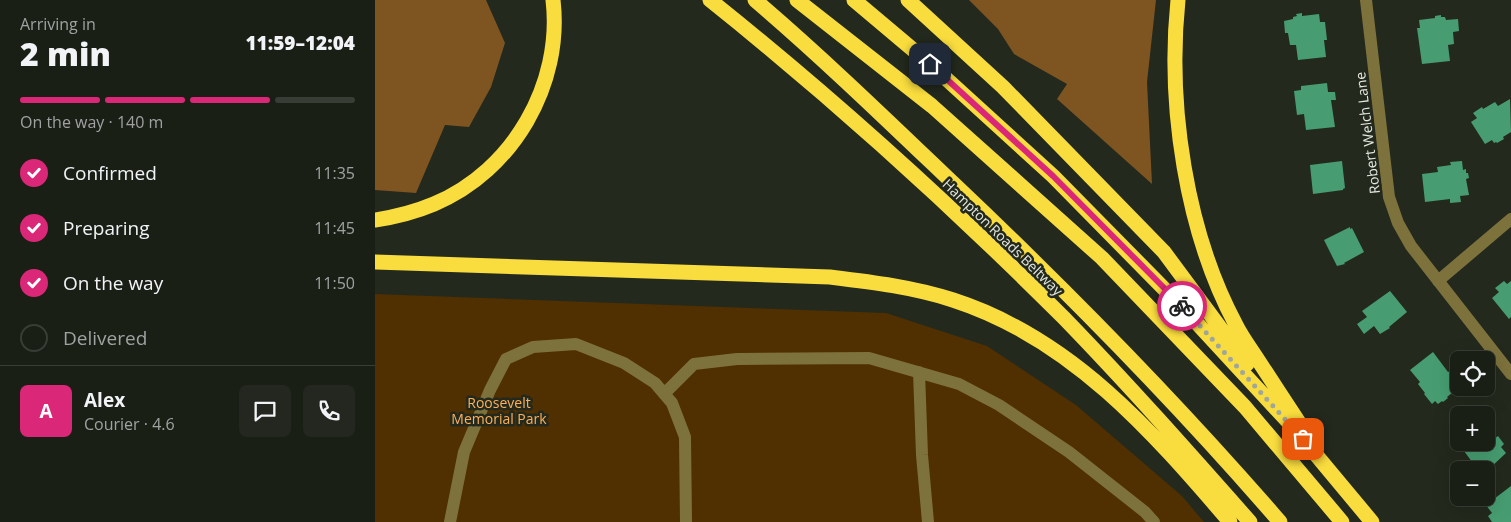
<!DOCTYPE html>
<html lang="en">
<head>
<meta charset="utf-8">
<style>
	body { margin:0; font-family:"Open Sans",sans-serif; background:#23271f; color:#f1f3f6; height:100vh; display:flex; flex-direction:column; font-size:19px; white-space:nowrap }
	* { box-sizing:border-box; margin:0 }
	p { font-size:16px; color:#9fa2a1 }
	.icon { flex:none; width:28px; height:28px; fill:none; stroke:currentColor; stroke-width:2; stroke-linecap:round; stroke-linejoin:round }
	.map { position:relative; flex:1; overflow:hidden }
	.sheet { display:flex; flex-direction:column; background:#1a1f16; width:375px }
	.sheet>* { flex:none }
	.buttons { position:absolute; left:1075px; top:351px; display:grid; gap:10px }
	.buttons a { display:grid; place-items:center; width:45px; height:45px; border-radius:8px; background:#1a1f16; box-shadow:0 5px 20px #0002,0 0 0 1px #383d35; font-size:25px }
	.pin { position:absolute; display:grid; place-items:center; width:42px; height:42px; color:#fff; margin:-21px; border-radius:10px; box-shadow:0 2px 8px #0006 }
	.courier { position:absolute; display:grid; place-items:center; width:50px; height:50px; margin:-25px; border:4px solid #db2777; border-radius:50%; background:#fff; color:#222; box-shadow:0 1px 6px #0007 }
	.headline em { font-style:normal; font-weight:800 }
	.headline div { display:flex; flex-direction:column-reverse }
	.headline { display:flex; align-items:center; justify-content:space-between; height:85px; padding:0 20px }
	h1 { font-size:32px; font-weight:800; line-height:38px }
	.bar { display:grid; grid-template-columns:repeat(4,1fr); gap:8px 5px; align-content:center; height:60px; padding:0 20px }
	.bar i { height:6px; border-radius:4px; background:#383d35 }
	.bar .selected { background:#db2777 }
	.bar p { grid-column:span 4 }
	.line { display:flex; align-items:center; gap:12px; padding:0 20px; border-top:1px solid #383d35 }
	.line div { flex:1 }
	.round { display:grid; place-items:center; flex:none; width:52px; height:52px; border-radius:8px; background:#23271f }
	ol { padding:0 20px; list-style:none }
	li { display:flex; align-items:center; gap:15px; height:55px }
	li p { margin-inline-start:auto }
	li .icon { padding:5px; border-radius:50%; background:#db2777; color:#fff; stroke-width:4 }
	li:last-child { color:#9fa2a1 }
	li i { width:28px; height:28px; border:2px solid #383d35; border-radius:50% }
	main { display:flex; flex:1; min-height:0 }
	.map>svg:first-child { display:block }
</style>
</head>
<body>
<main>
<section class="sheet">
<div class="headline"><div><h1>2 min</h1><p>Arriving in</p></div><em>11:59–12:04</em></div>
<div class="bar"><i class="selected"></i><i class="selected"></i><i class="selected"></i><i></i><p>On the way · 140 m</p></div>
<ol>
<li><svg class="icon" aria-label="check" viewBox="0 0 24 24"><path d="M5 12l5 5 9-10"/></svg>Confirmed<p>11:35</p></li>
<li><svg class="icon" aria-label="check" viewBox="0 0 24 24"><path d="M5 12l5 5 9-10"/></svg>Preparing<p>11:45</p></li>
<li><svg class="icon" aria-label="check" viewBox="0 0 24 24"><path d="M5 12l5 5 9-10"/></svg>On the way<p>11:50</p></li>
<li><i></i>Delivered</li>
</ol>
<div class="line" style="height:90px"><b class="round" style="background:#db2777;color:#fff">A</b><div><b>Alex</b><p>Courier · 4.6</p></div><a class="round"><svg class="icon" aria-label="chat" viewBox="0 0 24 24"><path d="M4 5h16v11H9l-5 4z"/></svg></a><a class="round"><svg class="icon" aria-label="phone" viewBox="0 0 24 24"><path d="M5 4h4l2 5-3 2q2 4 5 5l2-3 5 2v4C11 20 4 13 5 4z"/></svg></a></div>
</section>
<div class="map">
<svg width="1136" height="522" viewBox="0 0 1136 522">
	<rect width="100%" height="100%" fill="#23291d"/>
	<path fill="#502f01" d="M0 294 511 313 612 346 701 405 807 496 829 522H0Z"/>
	<path fill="#7e5421" d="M0 0H111L130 43 116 87 94 127 70 125 41 193 0 190Z
		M594 0H781L772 82 777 184 682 99 692 84 639 54 623 29Z"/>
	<path fill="#479d71" d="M927 13V16L944 14 945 22H950L952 40H949L951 57 923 60 921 45H915L913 33H910L909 21 918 19V17L922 16 921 14Z
		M1066 15V17H1070L1071 20 1083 19 1084 31 1078 32 1079 44 1073 45 1075 61 1047 64 1042 28H1045L1044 20 1060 18V16Z
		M952 83 953 92H960L961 100H956L960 127 931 130 929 114 922 115 919 91 926 90V86Z
		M1135 99 1136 132 1128 137 1129 139 1122 143 1121 142 1119 143 1117 140 1110 144 1096 122 1102 118 1098 113 1107 107 1108 109 1120 102 1123 106Z
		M967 161 970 188 968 189V190L938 194 935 165Z
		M1087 161 1088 170 1091 169V173H1093L1094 178 1091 179 1094 195 1085 196 1086 202 1075 203V199L1050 202 1047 174 1063 172 1062 167 1076 165 1075 162Z
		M975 227V229L977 228 989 252 969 263 970 264 962 266 949 240Z
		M1129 281 1132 284 1136 281V317L1134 319 1117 298 1124 292 1120 288Z
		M1015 291 1032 312 1014 327 1015 328 1005 334 999 326 989 334 982 324 992 317 987 311Z
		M1058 352 1073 372 1078 370 1083 376 1077 382 1083 388 1072 397 1073 398 1068 402 1067 401 1063 404 1060 401 1057 404 1049 394 1050 393 1043 384 1045 382 1035 370Z
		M1111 425 1119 439 1123 436 1129 444 1126 447 1131 453 1115 468 1114 467 1108 470 1107 468 1103 470 1089 451 1092 449 1087 442H1111Z
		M1136 486V522H1117L1113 516 1117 513 1111 505Z"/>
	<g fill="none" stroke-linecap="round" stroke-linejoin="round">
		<path stroke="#7d723c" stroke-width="12" d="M991 0 1014 197 1023 223 1036 246 1136 374
			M1063 281 1136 219
			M544 372 547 455 553 522
			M289 394 319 364 362 359 494 358 584 384 624 405 694 452 770 512 779 522
			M75 522 89 452 115 390 131 359 158 347 201 344 249 363 280 383 297 403 310 437 311 522"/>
		<path stroke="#f9dc3e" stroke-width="15" d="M335 0C459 99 577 206 689 318 753 384 814 453 875 522
			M380 0C449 59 514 122 580 185 693 292 803 404 905 522
			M422 0 557 106 727 258 870 407 967 522
			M479 0 555 64 678 176 807 307 917 426 997 522
			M533 0 628 87 789 252 872 364
			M803 0C792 105 811 232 861 325 867 337 876 349 883 360 897 381 911 403 925 424
			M0 220C20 217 40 212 59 204 138 171 188 84 178 0
			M0 262 455 277C496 282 538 287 578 300 696 338 777 431 855 522"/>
	</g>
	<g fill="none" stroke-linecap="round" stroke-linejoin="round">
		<path stroke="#a1a69c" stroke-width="5" stroke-dasharray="0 9" d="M807 306 928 439"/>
		<path stroke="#db2777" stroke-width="6" d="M555 64 678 176 807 306"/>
	</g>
	<g text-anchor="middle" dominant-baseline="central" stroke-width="5" stroke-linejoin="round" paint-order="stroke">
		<g font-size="14" fill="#e5e9e1" stroke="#23291d">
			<text transform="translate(992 133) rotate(-97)">Robert Welch Lane</text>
			<text transform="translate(628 237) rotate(44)">Hampton Roads Beltway</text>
		</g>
		<g font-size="14" fill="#fdb056" stroke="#23291d">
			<text x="124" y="402">Roosevelt<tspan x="124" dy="16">Memorial Park</tspan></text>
		</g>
	</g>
</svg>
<div class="buttons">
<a><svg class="icon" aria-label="locate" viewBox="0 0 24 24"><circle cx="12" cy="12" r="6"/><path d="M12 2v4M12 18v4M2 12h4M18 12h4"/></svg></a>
<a>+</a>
<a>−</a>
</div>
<div class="pin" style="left:928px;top:439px;background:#ea580c"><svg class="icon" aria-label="bag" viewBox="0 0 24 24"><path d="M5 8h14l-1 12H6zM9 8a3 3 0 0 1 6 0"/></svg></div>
<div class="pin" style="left:555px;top:64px;background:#1f2937"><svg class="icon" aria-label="home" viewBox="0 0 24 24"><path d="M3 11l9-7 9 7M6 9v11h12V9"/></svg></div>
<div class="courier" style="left:807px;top:306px"><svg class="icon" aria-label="bike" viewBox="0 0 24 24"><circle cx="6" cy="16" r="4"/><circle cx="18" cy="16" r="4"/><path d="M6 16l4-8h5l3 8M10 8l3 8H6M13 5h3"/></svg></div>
</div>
</main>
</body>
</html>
